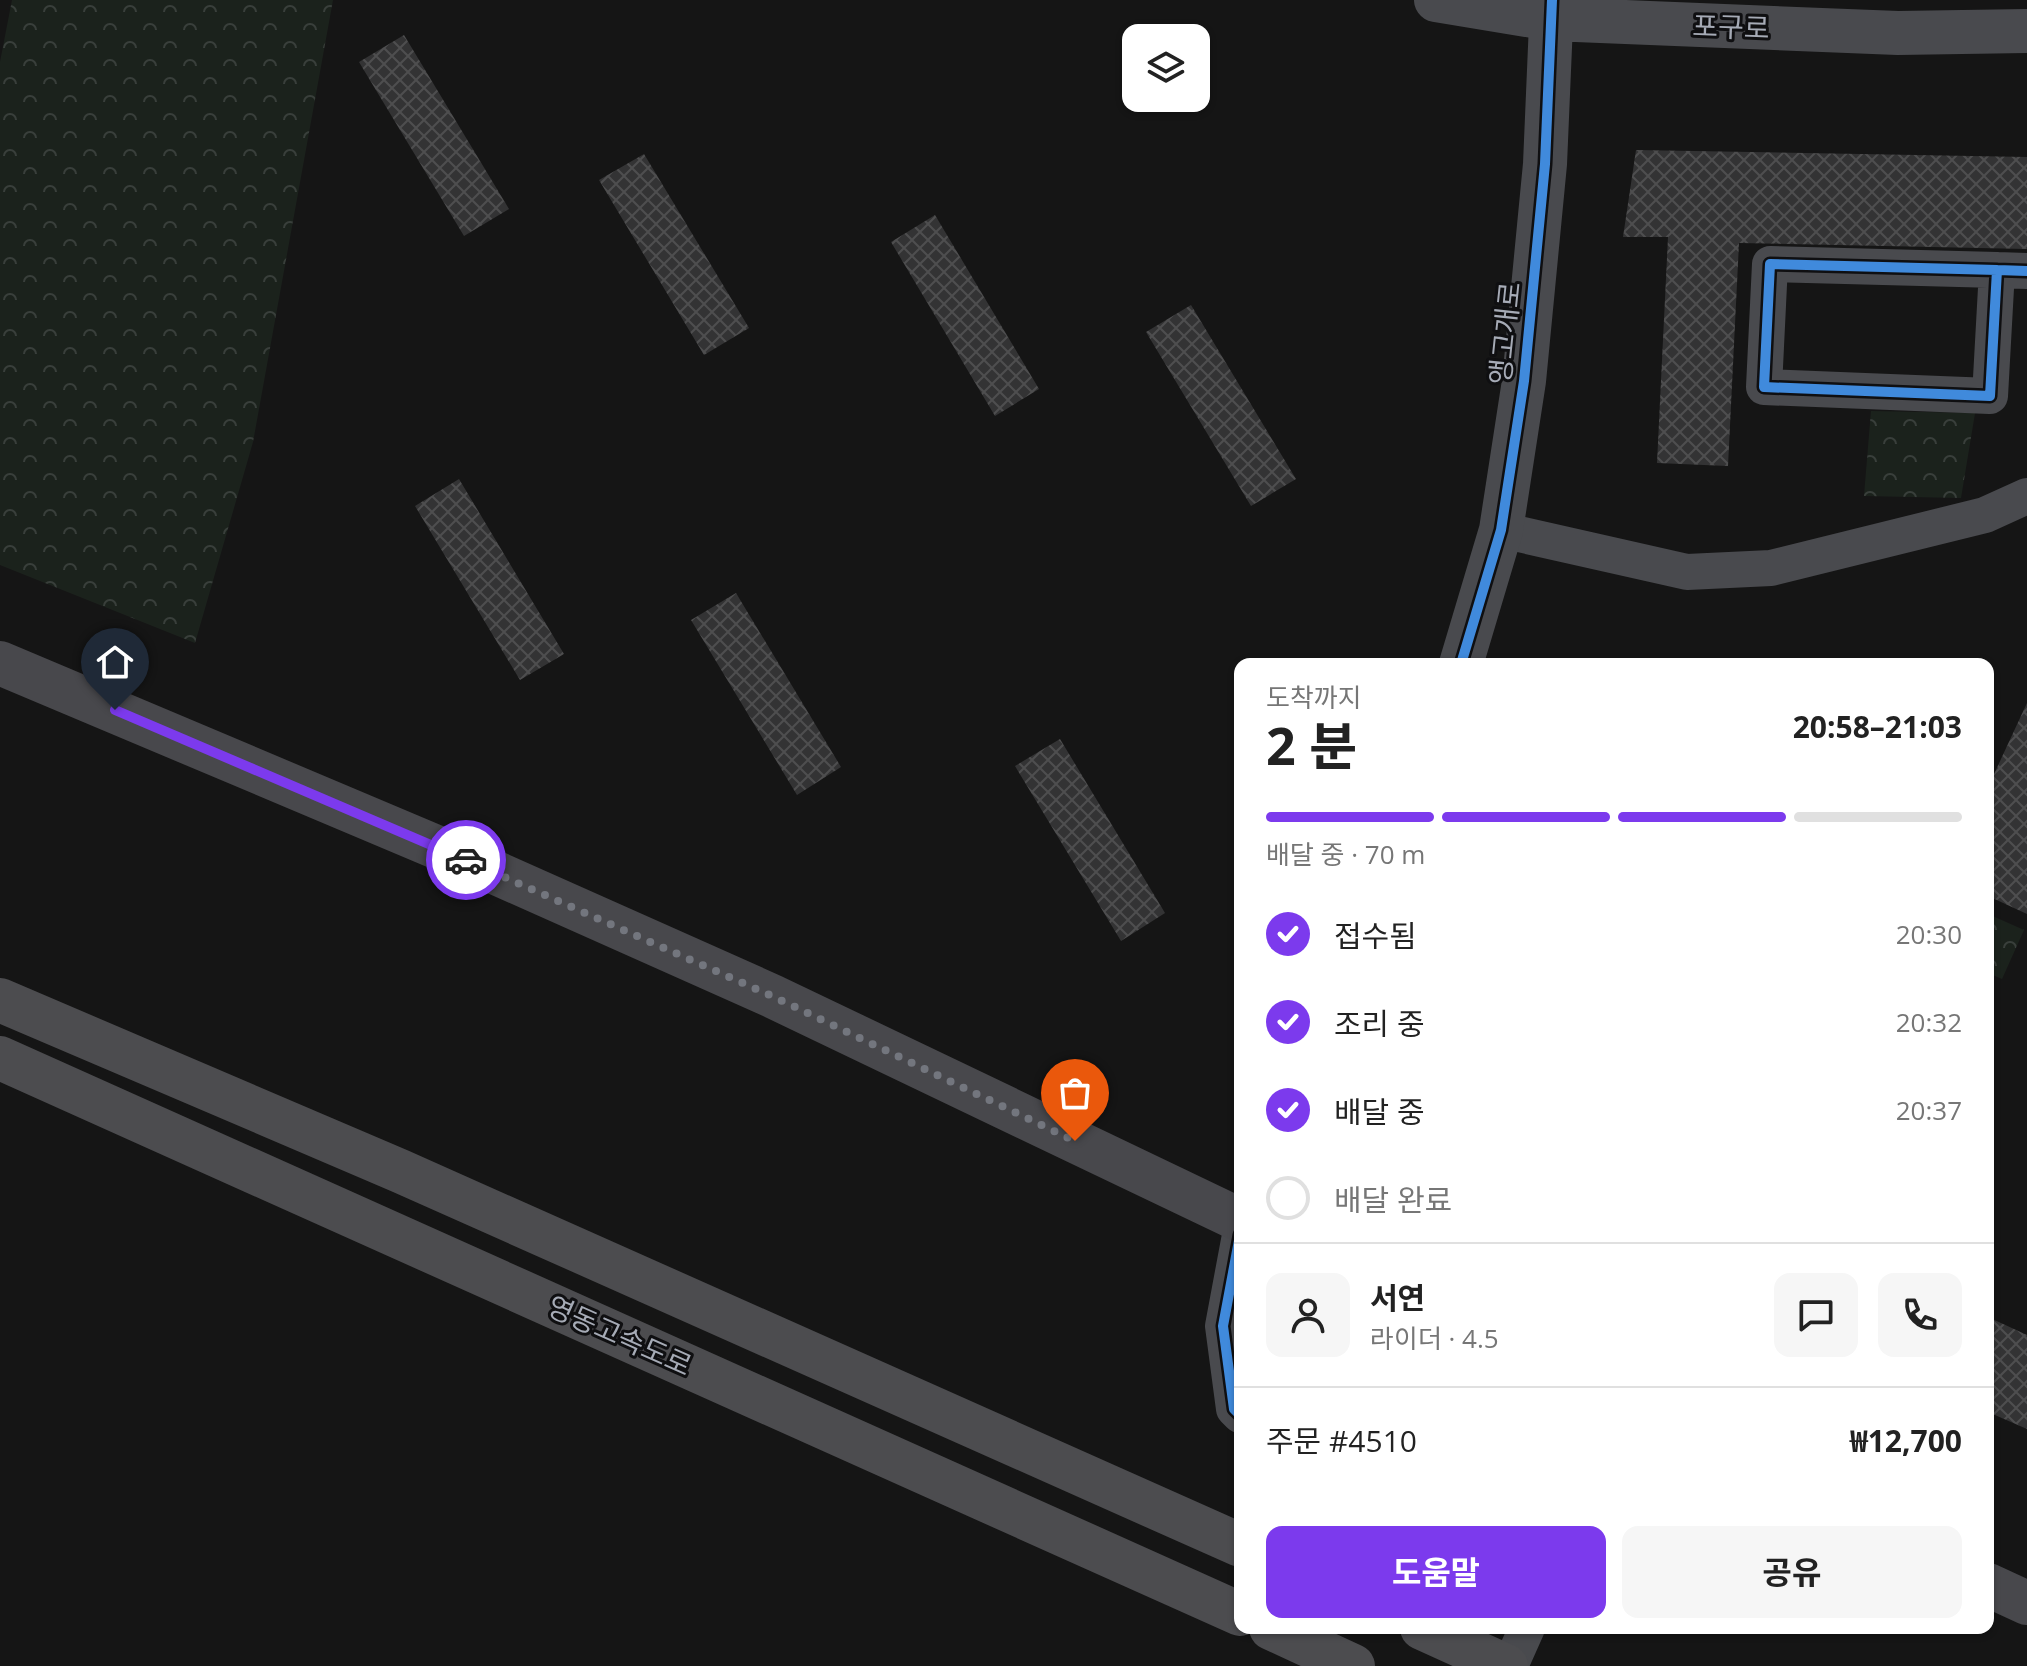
<!DOCTYPE html>
<html lang="ko">
<head>
<meta charset="utf-8">
<style>
	body { margin:0; font-family:"Open Sans","Noto Sans KR",sans-serif; background:#f6f6f6; color:#222; height:100vh; display:flex; flex-direction:column; font-size:30px; white-space:nowrap }
	* { box-sizing:border-box; margin:0 }
	p { font-size:26px; color:#767676 }
	.icon { flex:none; width:44px; height:44px; fill:none; stroke:currentColor; stroke-width:2; stroke-linecap:round; stroke-linejoin:round }
	.map { position:relative; flex:1; overflow:hidden }
	.details { position:absolute; left:1234px; top:658px; width:760px; height:976px; display:flex; flex-direction:column; background:#fff; border-radius:16px; box-shadow:0 2px 6px #0004 }
	.details>* { flex:none }
	.tools { position:absolute; left:1122px; top:24px; display:grid; gap:16px }
	.tools a { display:grid; place-items:center; width:88px; height:88px; border-radius:16px; background:#fff; box-shadow:0 2px 6px #0004; font-size:40px }
	.pin { position:absolute; display:grid; place-items:center; width:68px; height:68px; color:#fff; margin:-82px -34px; border-radius:50% 50% 50% 0; rotate:-45deg; box-shadow:0 0 8px #0007 }
	.pin .icon { rotate:45deg }
	.courier { position:absolute; display:grid; place-items:center; width:80px; height:80px; margin:-40px; border:6px solid #7c3aed; border-radius:50%; background:#fff; color:#222; box-shadow:0 2px 10px #0007 }
	.headline em { font-style:normal; font-weight:700 }
	.headline div { display:flex; flex-direction:column-reverse }
	.headline { display:flex; align-items:center; justify-content:space-between; height:136px; padding:0 32px }
	h1 { font-size:52px; font-weight:700; line-height:60px }
	.bar { display:grid; grid-template-columns:repeat(4,1fr); gap:12px 8px; align-content:center; height:96px; padding:0 32px }
	.bar i { height:10px; border-radius:6px; background:#e0e0e0 }
	.bar .current { background:#7c3aed }
	.bar p { grid-column:span 4 }
	.line { display:flex; align-items:center; gap:20px; padding:0 32px; border-top:2px solid #e0e0e0 }
	.line div { flex:1 }
	.round { display:grid; place-items:center; flex:none; width:84px; height:84px; border-radius:16px; background:#f6f6f6 }
	ol { padding:0 32px; list-style:none }
	li { display:flex; align-items:center; gap:24px; height:88px }
	li p { margin-inline-start:auto }
	li .icon { padding:8px; border-radius:50%; background:#7c3aed; color:#fff; stroke-width:4 }
	li:last-child { color:#767676 }
	li i { width:44px; height:44px; border:4px solid #e0e0e0; border-radius:50% }
	.primary-button { display:flex; gap:16px; margin-top:auto; padding:16px 32px }
	.primary-button a { flex:1; height:92px; border-radius:16px; background:#7c3aed; color:#fff; font-size:32px; font-weight:700; line-height:92px; text-align:center }
	.primary-button a+a { background:#f6f6f6; color:#222 }
	.map>svg:first-child { display:block }
</style>
</head>
<body>
<div class="map">
<svg width="2027" height="1666" viewBox="0 0 2027 1666">
	<defs>
		<pattern id="park-crowns" width="20" height="18" patternUnits="userSpaceOnUse" patternTransform="scale(2)"><rect width="20" height="18" fill="#1b221c"/><path d="M2 6a3 3 0 1 1 6 0M12 15a3 3 0 1 1 6 0" fill="none" stroke="#393f3b"/></pattern>
		<pattern id="building-cross-hatch" width="8" height="8" patternUnits="userSpaceOnUse" patternTransform="scale(2)"><rect width="8" height="8" fill="#333334"/><path d="M0 0l8 8M0 8l8-8" fill="none" stroke="#4e4e4f"/></pattern>
	</defs>
	<rect width="100%" height="100%" fill="#151515"/>
	<path fill="url(#park-crowns)" d="M12 0H333L253 442 195 643 0 565V62Z
		M1871 411 1975 413 1961 498 1864 496Z
		M1988 914 2024 930 2002 979 1988 973Z"/>
	<path fill="url(#building-cross-hatch)" d="M404 35 509 209 464 236 359 62Z
		M1636 150 2027 157V249L1739 243 1728 466 1657 463 1668 237H1623Z
		M644 154 749 328 704 355 599 180Z
		M935 215 1039 389 995 416 891 242Z
		M1191 305 1296 479 1251 506 1146 332Z
		M459 479 564 654 520 680 415 506Z
		M736 593 841 767 797 795 691 620Z
		M2027 703V914L1988 896V787Z
		M1060 739 1165 913 1121 941 1015 766Z
		M1988 1317 2027 1335V1429L1988 1412Z"/>
	<g fill="none" stroke-linecap="round" stroke-linejoin="round">
		<path stroke="#494a4e" stroke-width="36" d="M1997 270 1990 396 1764 387 1770 264 1997 270 2027 271
			M1501 530 1687 572 1771 568 1985 515 2027 496
			M1240 1235 1223 1326 1234 1409 1240 1415
			M1510 1666 1527 1628"/>
		<path stroke="#494a4e" stroke-width="44" d="M1436 0 1551 19 1898 33 2027 31
			M1461 664 1501 530 1524 381 1545 164 1552 0"/>
		<path stroke="#48484c" stroke-width="44" d="M0 663 467 860 772 996 1240 1220
			M1988 1585 2027 1603"/>
		<path stroke="#4c4c4f" stroke-width="44" d="M0 1000 400 1171 1240 1545
			M0 1058 1240 1614
			M1271 1628 1353 1666
			M1422 1628 1506 1666"/>
		<g stroke="#0f0f11" stroke-width="15">
			<path id="cycleway" d="M1997 270 1990 396 1764 387 1770 264 1997 270 2027 271
				M1461 664 1501 530 1524 381 1545 164 1552 0
				M1240 1235 1223 1326 1234 1409 1240 1415"/>
		</g>
		<use href="#cycleway" stroke="#408adc" stroke-width="10"/>
	</g>
	<g fill="none" stroke-linecap="round" stroke-linejoin="round">
		<path stroke="#73767e" stroke-width="8" stroke-dasharray="0 14.4" d="M466 860 772 996 1075 1141"/>
		<path stroke="#7c3aed" stroke-width="10" d="M115 710 466 860"/>
	</g>
	<g text-anchor="middle" dominant-baseline="central" stroke-width="6" stroke-linejoin="round" paint-order="stroke">
		<g font-size="28" fill="#a6abb6" stroke="#0f0f11">
			<text transform="translate(1731 26) rotate(2)">포구로</text>
			<text transform="translate(1504 333) rotate(-84)">앵고개로</text>
			<text transform="translate(620 1335) rotate(24)">영동고속도로</text>
		</g>
	</g>
</svg>
<div class="tools">
<a><svg class="icon" aria-label="layers" viewBox="0 0 24 24"><path d="M12 4l9 5-9 5-9-5zM3 14l9 5 9-5"/></svg></a>
</div>
<div class="pin" style="left:1075px;top:1141px;background:#ea580c"><svg class="icon" aria-label="bag" viewBox="0 0 24 24"><path d="M5 8h14l-1 12H6zM9 8a3 3 0 0 1 6 0"/></svg></div>
<div class="pin" style="left:115px;top:710px;background:#1f2937"><svg class="icon" aria-label="home" viewBox="0 0 24 24"><path d="M3 11l9-7 9 7M6 9v11h12V9"/></svg></div>
<div class="courier" style="left:466px;top:860px"><svg class="icon" aria-label="car" viewBox="0 0 24 24"><path d="M5 17H2v-5l4-1 3-4h7l3 4 3 1v5h-3M9 17h6M6 11h13"/><circle cx="7" cy="17" r="2"/><circle cx="17" cy="17" r="2"/></svg></div>
<section class="details">
<div class="headline"><div><h1>2 분</h1><p>도착까지</p></div><em>20:58–21:03</em></div>
<div class="bar"><i class="current"></i><i class="current"></i><i class="current"></i><i></i><p>배달 중 · 70 m</p></div>
<ol>
<li><svg class="icon" aria-label="check" viewBox="0 0 24 24"><path d="M5 12l5 5 9-10"/></svg>접수됨<p>20:30</p></li>
<li><svg class="icon" aria-label="check" viewBox="0 0 24 24"><path d="M5 12l5 5 9-10"/></svg>조리 중<p>20:32</p></li>
<li><svg class="icon" aria-label="check" viewBox="0 0 24 24"><path d="M5 12l5 5 9-10"/></svg>배달 중<p>20:37</p></li>
<li><i></i>배달 완료</li>
</ol>
<div class="line" style="height:144px"><a class="round"><svg class="icon" aria-label="person" viewBox="0 0 24 24"><circle cx="12" cy="8" r="4"/><path d="M4 21q1-7 8-7t8 7"/></svg></a><div><b>서연</b><p>라이더 · 4.5</p></div><a class="round"><svg class="icon" aria-label="chat" viewBox="0 0 24 24"><path d="M4 5h16v11H9l-5 4z"/></svg></a><a class="round"><svg class="icon" aria-label="phone" viewBox="0 0 24 24"><path d="M5 4h4l2 5-3 2q2 4 5 5l2-3 5 2v4C11 20 4 13 5 4z"/></svg></a></div>
<div class="line" style="height:104px"><div>주문 #4510</div><b>₩12,700</b></div>
<div class="primary-button"><a>도움말</a><a>공유</a></div>
</section>
</div>
</body>
</html>
